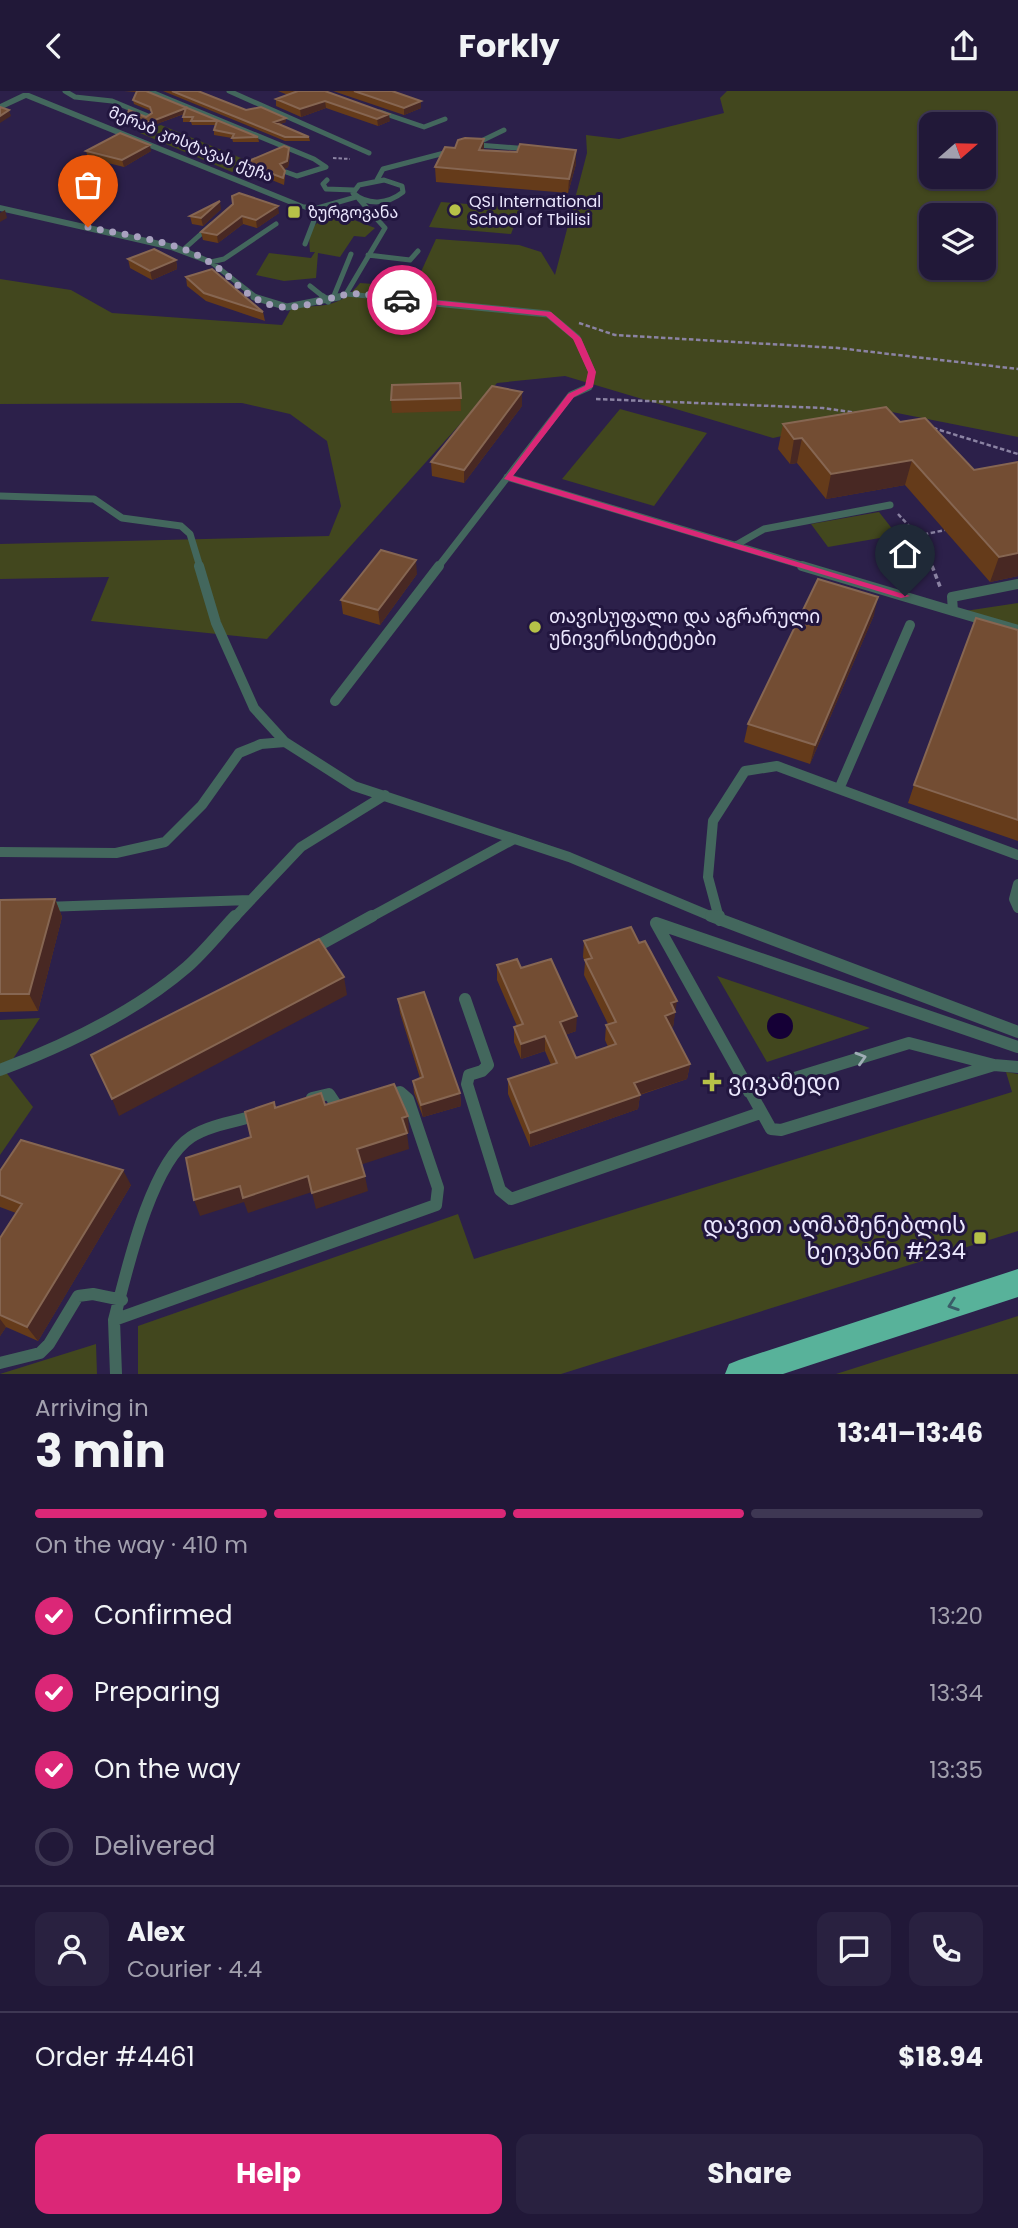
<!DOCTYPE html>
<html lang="en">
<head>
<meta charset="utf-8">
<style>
	body { margin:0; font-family:Poppins,"Noto Sans Georgian",sans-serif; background:#292140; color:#f1f3f6; height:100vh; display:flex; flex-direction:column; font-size:26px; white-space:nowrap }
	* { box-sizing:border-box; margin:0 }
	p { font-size:23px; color:#a2a0ae }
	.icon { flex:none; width:38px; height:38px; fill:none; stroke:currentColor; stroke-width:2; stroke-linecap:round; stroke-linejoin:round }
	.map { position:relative; height:1283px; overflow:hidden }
	.drawer { display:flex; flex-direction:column; background:#211838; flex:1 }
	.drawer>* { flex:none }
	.needle { width:46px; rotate:70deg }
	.tools { position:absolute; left:919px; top:21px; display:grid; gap:14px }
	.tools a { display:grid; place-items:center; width:77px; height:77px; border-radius:14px; background:#211838; box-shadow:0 2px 5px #0004,0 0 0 2px #3e3753; font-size:35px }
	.pin { position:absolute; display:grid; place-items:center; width:60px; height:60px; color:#fff; margin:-72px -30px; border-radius:50% 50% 50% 0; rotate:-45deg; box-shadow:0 0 7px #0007 }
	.pin .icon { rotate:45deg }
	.courier { position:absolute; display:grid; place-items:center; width:70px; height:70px; margin:-35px; border:5px solid #db2777; border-radius:50%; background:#fff; color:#222; box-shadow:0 2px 9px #0007 }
	.summary em { font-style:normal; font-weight:700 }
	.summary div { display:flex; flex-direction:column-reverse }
	.summary { display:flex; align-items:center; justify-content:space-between; height:119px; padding:0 35px }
	h1 { font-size:46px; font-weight:700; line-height:52px }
	.bar { display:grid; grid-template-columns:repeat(4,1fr); gap:10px 7px; align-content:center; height:84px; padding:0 35px }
	.bar i { height:9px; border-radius:5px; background:#3e3753 }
	.bar .current { background:#db2777 }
	.bar p { grid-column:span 4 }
	.line { display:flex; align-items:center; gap:18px; padding:0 35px; border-top:2px solid #3e3753 }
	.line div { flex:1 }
	.round { display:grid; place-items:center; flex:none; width:74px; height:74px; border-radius:14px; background:#292140 }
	ol { padding:0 35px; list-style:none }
	li { display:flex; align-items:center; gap:21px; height:77px }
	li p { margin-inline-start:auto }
	li .icon { padding:7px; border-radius:50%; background:#db2777; color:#fff; stroke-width:4 }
	li:last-child { color:#a2a0ae }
	li i { width:38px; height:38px; border:4px solid #3e3753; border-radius:50% }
	.primary-button { display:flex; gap:14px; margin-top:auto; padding:14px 35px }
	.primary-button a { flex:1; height:80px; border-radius:14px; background:#db2777; color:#fff; font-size:28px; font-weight:700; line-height:80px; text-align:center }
	.primary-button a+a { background:#292140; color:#f1f3f6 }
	header { display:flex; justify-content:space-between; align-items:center; height:91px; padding:0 35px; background:#211838; font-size:32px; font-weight:700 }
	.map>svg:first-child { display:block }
</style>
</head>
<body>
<header><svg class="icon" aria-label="back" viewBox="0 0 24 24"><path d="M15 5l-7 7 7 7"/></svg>Forkly<svg class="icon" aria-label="share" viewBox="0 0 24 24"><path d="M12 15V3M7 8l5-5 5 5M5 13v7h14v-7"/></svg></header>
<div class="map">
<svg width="1018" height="1283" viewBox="0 0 1018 1283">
	<rect width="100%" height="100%" fill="#2c204a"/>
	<path fill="#42471e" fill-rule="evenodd" d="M727 0H1018V346L892 321 773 347 565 285 497 292 267 548 91 530 109 486 0 488V453L329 445 341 415 327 350 290 323 242 312 0 313V188L71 199 112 222 282 234 292 216C322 215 340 217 360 192L414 196 436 148 519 154 541 161 555 184 587 62 586 44 619 48 724 22 720 7ZM931 33H984V86H931ZM931 124H984V177H931Z
		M161 34 253 72 232 81 140 42Z
		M441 111 521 117 511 143 429 136Z
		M336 122 375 137 365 146 354 145 340 166 318 162 316 187 284 190 256 184 269 162 311 167 315 161H310C307 134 315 132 336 122Z
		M620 318 707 342 654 415 562 388Z
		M879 421 897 444 828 456 811 433Z
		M1018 512V536L965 520Z
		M717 885 870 937 767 971Z
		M40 927 5 980 33 1016 0 1064V929Z
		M1006 981 1018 983V1140L561 1283H138V1235L458 1123 474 1168 1012 1001Z
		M1018 1225V1283H836Z
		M96 1253 97 1283H0Z"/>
	<path fill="#150036" d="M767 935a13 13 0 1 1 26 0a13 13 0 1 1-26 0Z"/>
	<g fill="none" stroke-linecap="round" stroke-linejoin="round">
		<path stroke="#8b83a3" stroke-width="2" stroke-dasharray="3.5 2" stroke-linecap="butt" d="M333 67 350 68"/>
		<path stroke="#8b83a3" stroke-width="2.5" stroke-dasharray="4.5 2.5" stroke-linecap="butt" d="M579 232 615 244 838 257 1018 278
			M596 308 823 317 857 322
			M933 337 1018 363
			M898 423 921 448 932 476
			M917 445 945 439"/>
		<path stroke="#8b83a3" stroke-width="3.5" stroke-dasharray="5 3.5" stroke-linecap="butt" d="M932 475 941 498"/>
		<path stroke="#43675d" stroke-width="5" d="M65 0 75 6 112 10 148 25
			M149 0 314 68 326 76 297 85 286 81
			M229 0 369 62
			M380 21 424 36 445 28
			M473 54 504 39
			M478 54 529 58
			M327 89 323 93 326 98 354 99
			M377 89 383 78 452 60
			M384 89 402 95 403 101C388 113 368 115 353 102L359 94Z
			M305 116 314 118 356 106
			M305 153 315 127 314 118
			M183 159 211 134
			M368 164 410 169 418 160
			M211 171 257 207
			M211 171 224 168 276 133
			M310 195 325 207
			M346 203 385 137 359 108
			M333 207 346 203 390 207
			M333 207 351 163"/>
		<path stroke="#43675d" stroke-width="7" d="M254 206 287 216 338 206
			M323 206 328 210
			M372 206 548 223 577 247 592 281 589 296 571 304 438 476
			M507 386 808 476
			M0 405 94 408 122 427 181 435 190 443 200 476
			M736 454 764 438 890 414"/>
		<path stroke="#43675d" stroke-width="10" d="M199 475 216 532 254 617 285 651
			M802 475 953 520 952 506 1018 493
			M953 520 1018 539
			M335 610 439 475
			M839 698 1018 764
			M0 761 116 762 165 751 202 714 239 662 261 653 285 651 354 695 569 766 715 827
			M1018 793 1014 808 1018 817
			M44 816 250 809
			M234 827 301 756 385 704
			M369 827 514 748
			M719 827 708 786 713 730 745 680 777 675 839 698 910 534"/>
		<path stroke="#43675d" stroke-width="12" d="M711 825 1018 941
			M719 825 720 829
			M656 832 771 1038 781 1039 994 974 1018 976
			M656 832 1018 956
			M312 858 372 825
			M465 908 488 974 482 980 469 984 467 993 500 1099 511 1108 760 1022
			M0 979C66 954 134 922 187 876 204 861 219 842 235 825
			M749 1001 909 952 994 974
			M312 1007 329 1003 339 1018
			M114 1229C126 1183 150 1073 191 1046 209 1034 238 1030 258 1024
			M0 1272 40 1262 49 1253 78 1205 93 1203 122 1209
			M116 1283 114 1229 436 1114 438 1097 408 1008 400 1001 387 1004"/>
		<path fill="#43675d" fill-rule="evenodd" d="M23 2H29L310 116 301 118 26 7 0 19V13Z
			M0 114 178 154 217 171 211 174 171 159 0 120Z"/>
		<path fill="#58b29a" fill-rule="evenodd" d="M1018 1178V1206L783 1283H725L729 1273 739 1269Z"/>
	</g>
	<path fill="#653b1a" d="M124 0H146L258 46 259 51H233L232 47 214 44V39L215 34H192L191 31H183V26L184 23 151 35H126L125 31 146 26 151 22V20L134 13 133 9 136 1Z
		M163 0H198L246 19 286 27V31L280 33 309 46 310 50H285Z
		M278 0H325L390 30 378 35 326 17 301 26 276 15V8L288 4Z
		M333 0H392L421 17 404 24Z
		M484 48V59L576 73 568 102 436 91 435 76 455 57Z
		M86 60H151L124 76 88 67Z
		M290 64 288 76 284 78 285 86 284 94 245 78 244 72Z
		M233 113 279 122 257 137 243 133 218 152 203 149 201 141Z
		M221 118 203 135 192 133 190 125Z
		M128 168 176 169 177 178 152 189 130 177Z
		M186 186 263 221 265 230 206 210 187 195Z
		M460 292 461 320 392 322 391 309Z
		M522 315 464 392 432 385 431 371Z
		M900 331 974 379 1018 371V485L990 491 905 394 826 408 797 372 790 373 778 358 783 333Z
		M417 483 380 534 343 523 341 509Z
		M874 524 810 673 744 651 748 633Z
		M1018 539V750L908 712 914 694Z
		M55 808 62 826 38 920 0 921V809Z
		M584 850 675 920 673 936 671 937 690 973 687 988 640 1004 638 1018 530 1056 508 1003V988L551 974 545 960 521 968 514 951V936L517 935 497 889V874L521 877 576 940 565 944 576 967 608 956 605 949 606 934 608 933 584 884 585 871 583 866Z
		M398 908 460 1002 461 1015 423 1026 414 1002 413 990 420 987 400 922Z
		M0 1080 131 1094 38 1250 6 1236 0 1245V1147L16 1122 0 1116Z"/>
	<path fill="#482823" d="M325 10 326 17 301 26 300 18Z
		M421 10V17L404 24V17Z
		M186 17V22L151 35 150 31Z
		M9 19 11 25 0 32V25Z
		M389 23 390 30 378 35 377 28Z
		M286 27V31L274 35V31Z
		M484 48V62L479 59Z
		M150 54 151 60 124 76 122 69Z
		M289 57 290 64 288 76 281 80 280 73Z
		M576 59V73L568 102 569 88Z
		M220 110 221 118 203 135 201 127Z
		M278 115 279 122 257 137 256 129Z
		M5 119 7 127 0 131V122Z
		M242 125 243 133 218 152 217 144Z
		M176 169 177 178 152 189 150 180Z
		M522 301V315L464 392V379Z
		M802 347 797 372 790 373 794 348Z
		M912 369 905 394 826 408 831 383Z
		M1018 462V485L990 491 999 466Z
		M416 469 417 483 380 534 378 519Z
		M878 506 874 524 810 673 815 654Z
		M55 808 62 826 38 920 29 903Z
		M344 886 347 904 119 1025 112 1008Z
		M677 910 673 936 663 940 665 925 671 912Z
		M577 925 576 940 559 946 560 931Z
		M545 945V960L521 968V953Z
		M690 973 687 988 632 1006 634 992Z
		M460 1002 461 1015 423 1026 421 1014Z
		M640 1004 638 1018 530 1056V1042Z
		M408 1025 409 1042H407L409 1058 360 1074 357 1058 402 1027Z
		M123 1079 131 1094 38 1250 27 1236Z
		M308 1085 312 1101 248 1122 244 1111 200 1125 194 1109 240 1095Z
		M365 1085 368 1100 316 1118 312 1102Z
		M0 1228 6 1236 0 1245Z"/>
	<path fill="#734d33" stroke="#866652" stroke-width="2" d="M137 0H146L258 46 232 47 234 43 214 39 217 30H191L193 26H183L186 17 150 31H125L129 19 146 26 152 22 150 16 133 9Z
		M172 0H198L246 19 261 16 286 27 274 31 309 46H285Z
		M298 0H325L389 23 377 28 325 10 300 18 276 8Z
		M354 0H392L421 10 404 17Z
		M0 16 9 19 0 25Z
		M120 42 150 54 122 69 86 60Z
		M465 47 484 48 479 59 517 61 520 53 576 59 569 88 435 76 445 56 455 57 458 49Z
		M284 55 289 57 287 70 280 73 285 80 283 87 244 72Z
		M239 102 278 115 256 129 242 125 217 144 201 141 233 113 232 105Z
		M220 110 201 127 190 125Z
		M154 158 176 169 150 180 128 168Z
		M212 178 263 221 204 202 186 186Z
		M460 292 461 307 391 309 392 294Z
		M492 295 522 301 464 379 431 371Z
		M886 316 900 331 925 327 974 379 1018 371V462L999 466 912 369 831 383 802 347 794 348 783 333Z
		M381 459 416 469 378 519 341 509Z
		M818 488 878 506 815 654 748 633Z
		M976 527 1018 539V729L914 694Z
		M55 808 29 903H0V809Z
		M631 836 639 852 645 850 677 910 671 912 675 921 665 925 690 973 634 992 640 1004 530 1042 508 988 557 972 545 945 521 953 514 936 523 933 497 874 517 868 521 877 551 868 577 925 560 931 576 967 616 953 606 934 616 931 585 869 592 867 584 850Z
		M319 848 344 886 112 1008 91 964Z
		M424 901 460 1002 421 1014 413 990 423 986 398 908Z
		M394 993 408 1025 402 1027 407 1042 357 1058 365 1085 312 1102 308 1085 243 1107 240 1095 194 1109 186 1067 251 1046 245 1021 274 1011 275 1017 321 1002 325 1014Z
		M21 1049 123 1079 27 1236 0 1224V1147L22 1113 0 1104V1080Z"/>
	<defs><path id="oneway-chevron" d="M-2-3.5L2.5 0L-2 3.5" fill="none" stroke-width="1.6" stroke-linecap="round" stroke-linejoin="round" transform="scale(1.75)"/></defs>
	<use stroke="#9fadb6" href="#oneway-chevron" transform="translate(861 967) rotate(-17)"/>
	<use stroke="#3a5c68" href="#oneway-chevron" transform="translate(953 1214) rotate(161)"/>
	<path fill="#db2777" d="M402 206 551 221 581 247 596 281 593 296 574 306 513 385 910 505 901 507 504 388 568 303 585 295 588 281 573 248 546 225 400 210Z"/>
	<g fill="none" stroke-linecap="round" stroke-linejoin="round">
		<path stroke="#a8a1bf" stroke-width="7" stroke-dasharray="0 12.6" d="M88 136C127 145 177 149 211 172 237 188 243 208 276 215 300 220 322 208 344 204 361 200 385 207 402 209"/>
	</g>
	<g fill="#b6c148" stroke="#22163f" stroke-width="2.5">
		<circle cx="455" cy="119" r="7"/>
		<rect x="287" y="114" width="14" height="14" rx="3.5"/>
		<circle cx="535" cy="536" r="7"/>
		<path d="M708.5 980.5h7v7h7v7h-7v7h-7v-7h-7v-7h7z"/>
		<rect x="973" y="1140" width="14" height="14" rx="3.5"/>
	</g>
	<g text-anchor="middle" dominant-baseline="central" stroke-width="6" stroke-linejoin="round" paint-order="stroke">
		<g font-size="16" fill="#ebe7fe" stroke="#22163f">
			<text transform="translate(191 53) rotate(22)">მერაბ კოსტავას ქუჩა</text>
		</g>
		<g font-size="16" fill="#ebe7fe" stroke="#22163f" text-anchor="start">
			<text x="469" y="110">QSI International<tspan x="469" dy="18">School of Tbilisi</tspan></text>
			<text x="308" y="121">ზურგოვანა</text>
		</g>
		<g font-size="19" fill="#ebe7fe" stroke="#22163f" text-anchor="start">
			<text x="549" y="525">თავისუფალი და აგრარული<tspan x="549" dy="22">უნივერსიტეტები</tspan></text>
		</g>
		<g font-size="23" fill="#ebe7fe" stroke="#22163f" text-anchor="start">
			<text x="728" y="991">ვივამედი</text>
			<text x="966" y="1134" text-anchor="end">დავით აღმაშენებლის<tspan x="966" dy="26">ხეივანი #234</tspan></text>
		</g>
	</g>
</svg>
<div class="tools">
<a><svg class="needle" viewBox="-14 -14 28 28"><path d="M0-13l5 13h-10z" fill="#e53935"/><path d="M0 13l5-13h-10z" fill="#a2a0ae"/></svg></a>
<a><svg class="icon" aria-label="layers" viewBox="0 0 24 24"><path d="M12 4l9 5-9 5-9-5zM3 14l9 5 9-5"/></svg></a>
</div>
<div class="pin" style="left:88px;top:136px;background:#ea580c"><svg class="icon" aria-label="bag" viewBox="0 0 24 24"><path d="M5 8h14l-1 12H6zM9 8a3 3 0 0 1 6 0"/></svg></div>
<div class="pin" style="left:905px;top:505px;background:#1f2937"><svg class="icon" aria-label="home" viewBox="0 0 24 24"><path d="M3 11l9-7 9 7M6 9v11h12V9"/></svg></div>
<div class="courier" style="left:402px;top:209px"><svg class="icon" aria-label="car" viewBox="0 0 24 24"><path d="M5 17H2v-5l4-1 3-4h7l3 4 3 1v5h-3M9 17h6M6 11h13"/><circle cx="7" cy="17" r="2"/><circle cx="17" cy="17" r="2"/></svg></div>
</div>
<section class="drawer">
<div class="summary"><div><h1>3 min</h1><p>Arriving in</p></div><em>13:41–13:46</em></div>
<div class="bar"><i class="current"></i><i class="current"></i><i class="current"></i><i></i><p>On the way · 410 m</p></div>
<ol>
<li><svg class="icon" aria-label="check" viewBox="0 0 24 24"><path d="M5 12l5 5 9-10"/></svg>Confirmed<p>13:20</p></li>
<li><svg class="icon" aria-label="check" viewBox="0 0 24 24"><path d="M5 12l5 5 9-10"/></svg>Preparing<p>13:34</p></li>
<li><svg class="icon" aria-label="check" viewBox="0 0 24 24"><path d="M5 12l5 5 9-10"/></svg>On the way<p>13:35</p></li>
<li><i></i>Delivered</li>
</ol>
<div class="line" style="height:126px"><a class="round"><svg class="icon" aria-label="person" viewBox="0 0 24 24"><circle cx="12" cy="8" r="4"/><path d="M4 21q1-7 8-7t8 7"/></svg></a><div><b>Alex</b><p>Courier · 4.4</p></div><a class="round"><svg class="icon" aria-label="chat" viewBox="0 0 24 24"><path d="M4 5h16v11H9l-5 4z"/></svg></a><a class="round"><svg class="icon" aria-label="phone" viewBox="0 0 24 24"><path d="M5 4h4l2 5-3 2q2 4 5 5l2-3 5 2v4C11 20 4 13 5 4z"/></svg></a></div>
<div class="line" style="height:91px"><div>Order #4461</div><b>$18.94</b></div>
<div class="primary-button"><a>Help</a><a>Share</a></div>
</section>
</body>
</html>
